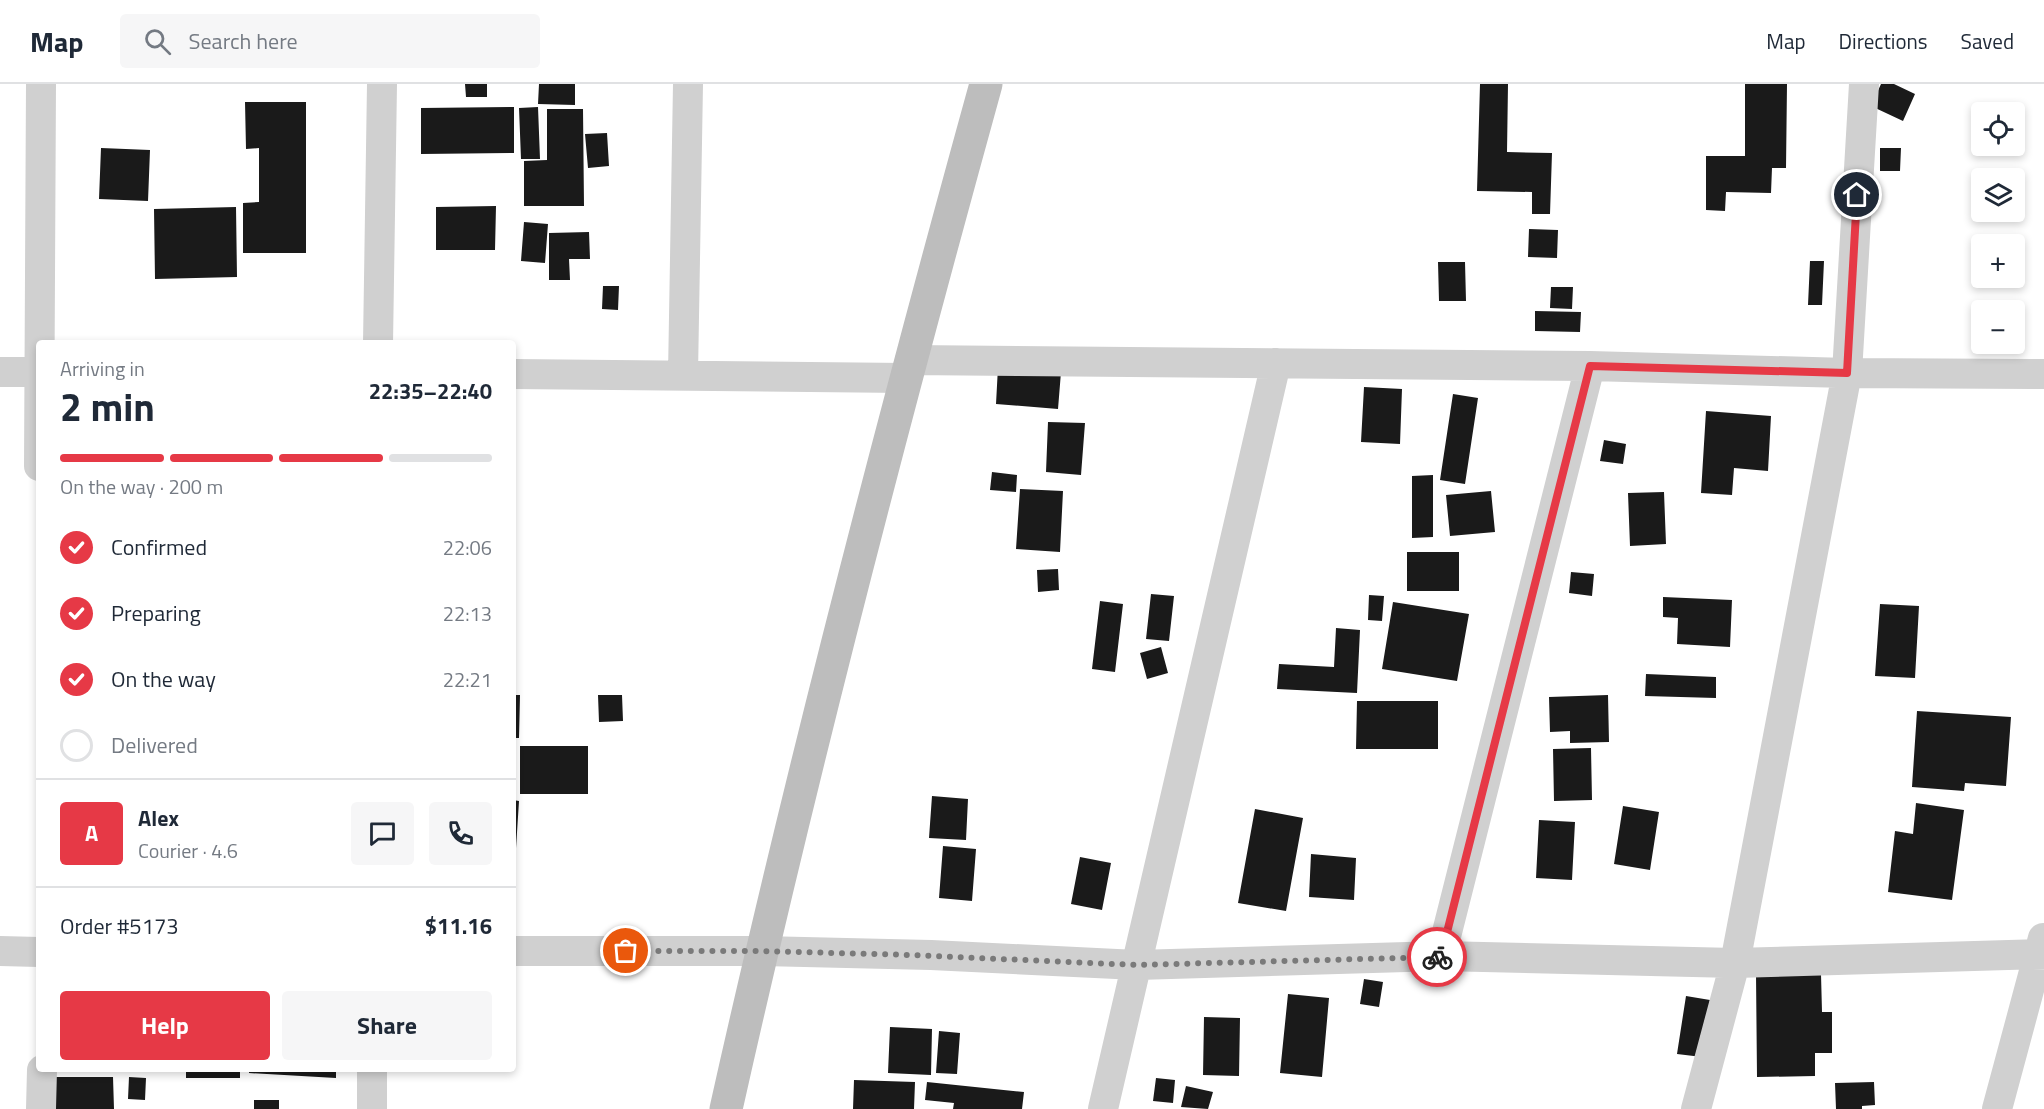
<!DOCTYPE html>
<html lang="en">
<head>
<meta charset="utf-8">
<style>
	body { margin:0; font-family:"Titillium Web",sans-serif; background:#f6f6f7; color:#1f2937; height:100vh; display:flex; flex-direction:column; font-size:22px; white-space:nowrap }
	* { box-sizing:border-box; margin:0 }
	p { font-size:20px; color:#747a83 }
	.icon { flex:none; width:33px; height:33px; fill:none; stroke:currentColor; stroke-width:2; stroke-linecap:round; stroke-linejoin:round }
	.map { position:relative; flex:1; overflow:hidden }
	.side { position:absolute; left:36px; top:256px; width:480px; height:732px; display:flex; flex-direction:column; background:#fff; border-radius:6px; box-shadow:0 3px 9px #0003 }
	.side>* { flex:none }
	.fabs { position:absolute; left:1971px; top:18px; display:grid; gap:12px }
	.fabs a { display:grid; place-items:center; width:54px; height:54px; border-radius:6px; background:#fff; box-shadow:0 3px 9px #0003; font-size:30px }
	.pin { position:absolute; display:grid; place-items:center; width:51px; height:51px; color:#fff; margin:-26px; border:3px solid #fff; border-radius:50%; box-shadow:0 2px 6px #0007 }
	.courier { position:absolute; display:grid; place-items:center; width:60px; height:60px; margin:-30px; border:4px solid #e63946; border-radius:50%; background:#fff; color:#222; box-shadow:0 2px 8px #0007 }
	.overview em { font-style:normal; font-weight:700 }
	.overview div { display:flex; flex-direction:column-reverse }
	.overview { display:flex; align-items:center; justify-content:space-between; height:102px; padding:0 24px }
	h1 { font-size:39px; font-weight:700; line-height:45px }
	.bar { display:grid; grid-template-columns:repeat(4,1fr); gap:9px 6px; align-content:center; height:72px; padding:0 24px }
	.bar i { height:8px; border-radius:4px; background:#e0e1e3 }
	.bar .active { background:#e63946 }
	.bar p { grid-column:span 4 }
	.line { display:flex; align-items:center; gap:15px; padding:0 24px; border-top:2px solid #e0e1e3 }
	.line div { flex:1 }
	.round { display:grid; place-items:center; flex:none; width:63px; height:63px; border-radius:6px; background:#f6f6f7 }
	ol { padding:0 24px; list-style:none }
	li { display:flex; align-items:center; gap:18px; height:66px }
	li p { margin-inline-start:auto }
	li .icon { padding:6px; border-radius:50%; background:#e63946; color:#fff; stroke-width:4 }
	li:last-child { color:#747a83 }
	li i { width:33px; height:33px; border:3px solid #e0e1e3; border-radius:50% }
	.button { display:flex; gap:12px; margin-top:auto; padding:12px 24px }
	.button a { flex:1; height:69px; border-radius:6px; background:#e63946; color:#fff; font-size:24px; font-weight:700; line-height:69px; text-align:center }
	.button a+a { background:#f6f6f7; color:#1f2937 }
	header { display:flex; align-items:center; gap:36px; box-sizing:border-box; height:84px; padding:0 30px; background:#fff; border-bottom:2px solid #e0e1e3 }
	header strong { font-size:28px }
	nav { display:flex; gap:33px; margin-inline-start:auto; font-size:21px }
	.search { width:420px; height:54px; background:#f6f6f7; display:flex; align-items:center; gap:15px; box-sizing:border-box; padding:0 21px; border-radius:6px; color:#747a83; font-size:22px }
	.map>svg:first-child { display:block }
</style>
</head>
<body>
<header>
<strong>Map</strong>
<div class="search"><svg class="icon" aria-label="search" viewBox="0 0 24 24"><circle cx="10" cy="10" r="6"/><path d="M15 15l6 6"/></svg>Search here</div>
<nav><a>Map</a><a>Directions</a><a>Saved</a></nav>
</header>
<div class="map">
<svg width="2044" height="1025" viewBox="0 0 2044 1025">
	<rect width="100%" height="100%" fill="#fff"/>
	<path fill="#1a1a1a" d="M465 0H487V13H466Z
		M539 0H575V21L538 20Z
		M1480 0H1508L1507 68 1552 69 1550 130H1532V108L1477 107Z
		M1745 0H1787L1786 84H1772L1771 109 1726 108 1725 127 1706 126V72H1745Z
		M1881 0H1894L1915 10 1903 37 1871 22Z
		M245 18H306V169H243V119L259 118V64L246 65Z
		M514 23V69L421 70V24Z
		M538 23 540 75H521L519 24Z
		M547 25H583L584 122H524V77L547 76Z
		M607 49 609 82 588 84 585 50Z
		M101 64 150 66 148 117 99 115Z
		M1880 64H1901L1900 87H1880Z
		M496 122 495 166H436V123Z
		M236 123 237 193 155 195 154 125Z
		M524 138 548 140 545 179 521 177Z
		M1529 145 1558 146 1557 174 1528 173Z
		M589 148 590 175H569L570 196H549V149Z
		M1810 177H1824L1822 221H1808Z
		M1438 178H1465L1466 217H1439Z
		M603 202H619L618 226 602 225Z
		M1551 203H1573L1572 225 1550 224Z
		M1535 227 1581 228 1580 248 1535 247Z
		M998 283 1061 288 1058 325 996 320Z
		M1364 303 1402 305 1400 360 1361 358Z
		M1453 310 1478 314 1465 400 1440 396Z
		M1706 327 1771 332 1768 387 1734 384 1732 411 1701 409Z
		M1048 338 1085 339 1081 391 1046 388Z
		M1604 356 1626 360 1623 380 1600 377Z
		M992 388 1017 391 1016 408 990 406Z
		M1433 391V453L1412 454V392Z
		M1020 405 1063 407 1060 468 1016 465Z
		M1491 407 1495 448 1450 452 1446 411Z
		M1664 408 1666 460 1630 462 1628 409Z
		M1407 468H1459V507H1407Z
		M1058 485 1059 506 1038 508 1037 486Z
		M1571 488 1594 490 1592 512 1569 509Z
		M1151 510 1174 512 1169 557 1146 555Z
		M1369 511 1384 512 1382 537 1368 536Z
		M1663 513 1732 516 1730 563 1677 560 1678 534 1663 533Z
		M1100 517 1123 520 1115 588 1092 585Z
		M1393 518 1469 530 1457 597 1382 585Z
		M1880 520 1919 522 1915 594 1875 592Z
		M1336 544 1360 546 1357 609 1277 605 1279 580 1334 583Z
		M1161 563 1168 589 1147 595 1140 569Z
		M1646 590 1716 593V614L1645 612Z
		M513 611H520L519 654H513Z
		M598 611H622L623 637 599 638Z
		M1608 611 1609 658 1570 659V647L1550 648 1549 613Z
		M1357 617H1438V665H1356Z
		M1917 627 2011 633 2006 702 1965 699 1964 707 1912 703Z
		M520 662H588V710H520Z
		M1591 664 1592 716 1554 717 1553 665Z
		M932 712 968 715 966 756 929 754Z
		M513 716 519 717 516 764 513 763Z
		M1916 719 1964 726 1952 816 1888 808 1895 747 1913 750Z
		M1623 722 1659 728 1650 786 1614 780Z
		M1255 725 1303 734 1286 827 1238 819Z
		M1539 736 1575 738 1572 796 1536 794Z
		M943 762 976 765 972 817 939 814Z
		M1311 770 1356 774 1354 816 1309 813Z
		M1080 773 1111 779 1102 826 1071 820Z
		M1756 890H1821L1822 928H1832V969H1815V992L1757 993Z
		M1364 895 1383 898 1379 923 1360 920Z
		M1288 910 1329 914 1322 993 1280 989Z
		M1686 912 1710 916 1702 973 1677 970Z
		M1204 933 1240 934 1239 992 1203 991Z
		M890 943 932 945 931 991 888 989Z
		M939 947 960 949 957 990 936 989Z
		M186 986H240V994H186Z
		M249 986H336V994L249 989Z
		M54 993H113L114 1025H54Z
		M129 993 146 994 145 1016 128 1015Z
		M1156 994 1175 996 1173 1019 1153 1017Z
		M854 996 915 998 914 1025H853Z
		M927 998 1024 1008 1022 1025H953L954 1019 925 1016Z
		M1874 998 1875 1021 1862 1022V1025H1836L1835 999Z
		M1186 1002 1213 1008 1208 1025 1181 1023Z
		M254 1016H279V1025H254Z"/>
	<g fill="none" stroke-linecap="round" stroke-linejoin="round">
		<path stroke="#d0d0d0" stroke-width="30" d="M378 260 382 0
			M910 276 1590 282 1847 289 2044 290
			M0 288H39
			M513 290 905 294
			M683 291 688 0
			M39 382 41 0
			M0 867 39 868
			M513 867H761L931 871 1137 881 1441 872 1735 879 2044 870
			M1441 872 1590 282
			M41 1025 42 986
			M372 1025V986
			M1103 1025 1276 279
			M1696 1025 1735 879 1847 289 1864 0
			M1997 1025 2043 854"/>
		<path stroke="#bdbdbd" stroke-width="33" d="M726 1025C803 681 892 340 986 0"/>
	</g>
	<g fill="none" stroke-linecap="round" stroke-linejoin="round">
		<path stroke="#7a7a7a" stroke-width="6" stroke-dasharray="0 10.8" d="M626 867H761L910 871 1137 881 1437 873"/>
		<path stroke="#e63946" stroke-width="8" d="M1437 873 1441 872 1590 282 1847 289 1857 111"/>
	</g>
</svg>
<div class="fabs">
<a><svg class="icon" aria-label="locate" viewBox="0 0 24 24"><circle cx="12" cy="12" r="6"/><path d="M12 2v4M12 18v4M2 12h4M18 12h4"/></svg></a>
<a><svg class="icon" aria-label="layers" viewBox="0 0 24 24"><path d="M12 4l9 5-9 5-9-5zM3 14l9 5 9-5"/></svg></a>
<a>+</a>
<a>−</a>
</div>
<div class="pin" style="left:626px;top:867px;background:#ea580c"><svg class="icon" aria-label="bag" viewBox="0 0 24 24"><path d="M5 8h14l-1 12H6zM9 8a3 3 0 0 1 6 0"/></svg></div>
<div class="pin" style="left:1857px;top:111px;background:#1f2937"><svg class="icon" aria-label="home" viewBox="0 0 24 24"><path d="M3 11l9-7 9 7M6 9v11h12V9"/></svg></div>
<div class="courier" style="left:1437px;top:873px"><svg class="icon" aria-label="bike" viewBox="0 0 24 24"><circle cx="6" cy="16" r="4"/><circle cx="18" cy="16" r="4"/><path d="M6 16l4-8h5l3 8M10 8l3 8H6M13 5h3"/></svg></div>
<section class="side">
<div class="overview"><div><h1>2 min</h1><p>Arriving in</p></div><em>22:35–22:40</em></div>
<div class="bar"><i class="active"></i><i class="active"></i><i class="active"></i><i></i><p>On the way · 200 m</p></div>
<ol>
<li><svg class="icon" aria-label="check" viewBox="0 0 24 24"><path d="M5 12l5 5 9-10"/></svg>Confirmed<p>22:06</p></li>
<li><svg class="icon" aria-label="check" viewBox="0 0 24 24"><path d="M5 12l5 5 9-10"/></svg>Preparing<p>22:13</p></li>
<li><svg class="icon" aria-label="check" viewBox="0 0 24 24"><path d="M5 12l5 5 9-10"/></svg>On the way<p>22:21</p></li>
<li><i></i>Delivered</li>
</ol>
<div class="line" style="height:108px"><b class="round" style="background:#e63946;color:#fff">A</b><div><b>Alex</b><p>Courier · 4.6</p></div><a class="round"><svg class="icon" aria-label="chat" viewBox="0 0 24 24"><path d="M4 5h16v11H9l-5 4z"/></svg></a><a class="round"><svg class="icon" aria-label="phone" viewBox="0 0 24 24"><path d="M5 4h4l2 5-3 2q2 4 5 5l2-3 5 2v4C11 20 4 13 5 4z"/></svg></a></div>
<div class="line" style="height:78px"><div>Order #5173</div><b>$11.16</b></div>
<div class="button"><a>Help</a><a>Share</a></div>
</section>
</div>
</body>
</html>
